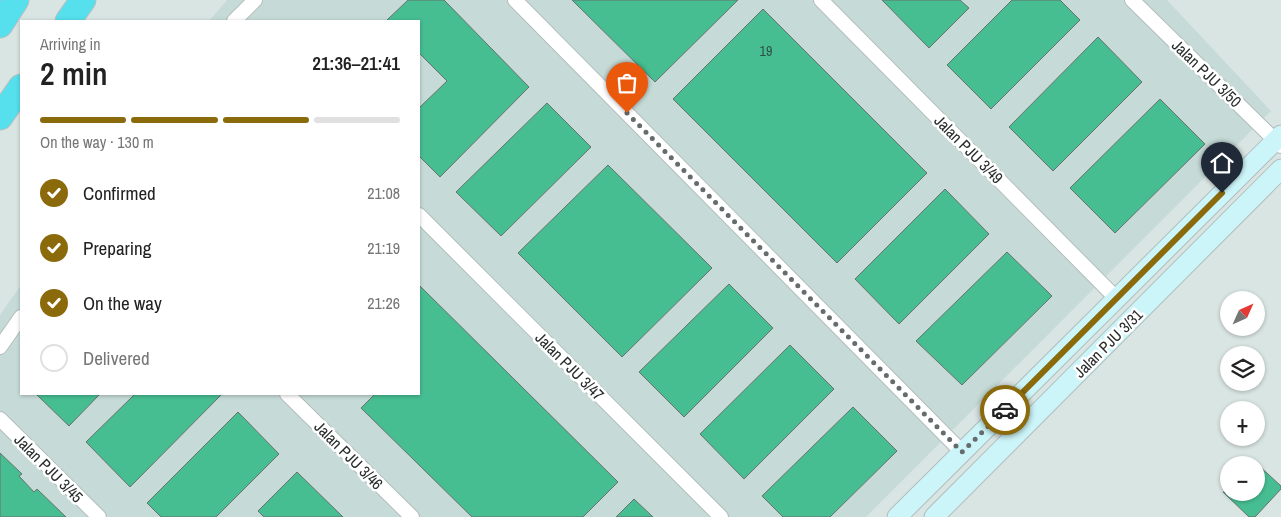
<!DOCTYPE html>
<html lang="en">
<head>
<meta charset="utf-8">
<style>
	body { margin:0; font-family:"Archivo Narrow",sans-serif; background:#f6f6f6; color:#222; height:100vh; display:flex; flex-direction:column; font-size:19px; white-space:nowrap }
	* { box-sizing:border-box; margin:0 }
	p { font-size:16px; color:#767676 }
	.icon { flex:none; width:28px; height:28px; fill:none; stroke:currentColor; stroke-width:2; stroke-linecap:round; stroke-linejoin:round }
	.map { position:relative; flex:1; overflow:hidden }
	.side { position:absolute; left:20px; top:20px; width:400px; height:375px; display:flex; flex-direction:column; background:#fff; border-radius:0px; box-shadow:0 1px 4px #0004 }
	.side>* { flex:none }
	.needle { width:32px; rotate:45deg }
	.fabs { position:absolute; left:1220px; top:291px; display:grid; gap:10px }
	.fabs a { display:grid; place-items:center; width:45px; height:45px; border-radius:50%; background:#fff; box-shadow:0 1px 4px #0004; font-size:25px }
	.pin { position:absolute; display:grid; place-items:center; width:42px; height:42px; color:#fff; margin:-51px -21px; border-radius:50% 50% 50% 0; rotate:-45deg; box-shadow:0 0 5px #0007 }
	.pin .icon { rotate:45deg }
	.courier { position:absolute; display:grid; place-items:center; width:50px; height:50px; margin:-25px; border:4px solid #8b6a0b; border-radius:50%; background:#fff; color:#222; box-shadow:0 1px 6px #0007 }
	.overview em { font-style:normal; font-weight:600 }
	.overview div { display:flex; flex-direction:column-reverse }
	.overview { display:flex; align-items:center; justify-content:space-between; height:85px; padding:0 20px }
	h1 { font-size:32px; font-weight:600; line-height:38px }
	.bar { display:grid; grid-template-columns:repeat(4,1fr); gap:8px 5px; align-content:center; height:60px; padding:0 20px }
	.bar i { height:6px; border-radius:4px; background:#e0e0e0 }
	.bar .on { background:#8b6a0b }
	.bar p { grid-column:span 4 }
	ol { padding:0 20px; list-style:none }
	li { display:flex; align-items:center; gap:15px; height:55px }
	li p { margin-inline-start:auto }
	li .icon { padding:5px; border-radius:50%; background:#8b6a0b; color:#fff; stroke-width:4 }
	li:last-child { color:#767676 }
	li i { width:28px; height:28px; border:2px solid #e0e0e0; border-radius:50% }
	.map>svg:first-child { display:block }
</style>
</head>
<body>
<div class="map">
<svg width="1281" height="517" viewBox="0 0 1281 517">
	<rect width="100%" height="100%" fill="#d9e5e3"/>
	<path fill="#c6dbd7" d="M227 0H1167L1271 111 866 517H0V315L21 285V394H419V21H209Z"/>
	<path fill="#46be92" stroke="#68716d" d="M408 0H444L529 87 440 177 419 156V108L447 81 419 53V21H386Z
		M572 0H738L655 82Z
		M882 0H960L969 8 929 48Z
		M1012 0H1060L1080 20 991 109 947 65Z
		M763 9 927 173 837 263 673 99Z
		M1098 37 1142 82 1053 171 1009 127Z
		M1160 99 1205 144 1115 233 1070 188Z
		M547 103 591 147 501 236 456 192Z
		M608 165 712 268 622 357 518 253Z
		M945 189 989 234 899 324 855 279Z
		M1007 252 1052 296 962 385 916 341Z
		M729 284 773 328 684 417 639 372Z
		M419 285 618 482 583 517H472L361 408 375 394H419Z
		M790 345 834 389 744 479 700 434Z
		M36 394H100L69 426Z
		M135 394H222L130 487 86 442Z
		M853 407 897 451 830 517H783L762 496Z
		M238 412 279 454 216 517H161L147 503Z
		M0 453 22 474 19 476 34 492 37 489 66 517H0Z
		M1256 463 1281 486V489L1255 517H1249L1223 492H1256Z
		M297 472 343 517H264L258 511Z
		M634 499 653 517H616Z"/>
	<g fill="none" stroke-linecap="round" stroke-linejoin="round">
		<g stroke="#b2bebc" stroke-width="16">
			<path id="street" d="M515 0 962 452
				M821 0 1117 299
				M1132 0 1281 146
				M234 21 255 0
				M419 215 721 517
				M0 347 21 317
				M287 394 412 517
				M0 419 99 517"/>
		</g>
		<g stroke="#b2bebc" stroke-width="21">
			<path id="secondary" d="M897 517 1281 135
				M934 517 1281 169"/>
		</g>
		<g stroke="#bebfbf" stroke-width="27">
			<path id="highway" d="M68 21 83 0
				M0 25 16 0
				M0 117 21 87"/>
		</g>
		<use href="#street" stroke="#fff" stroke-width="14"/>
		<use href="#secondary" stroke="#ccf5fa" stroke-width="19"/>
		<use href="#highway" stroke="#56dfed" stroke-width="25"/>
	</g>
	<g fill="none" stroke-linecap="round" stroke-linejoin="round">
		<path stroke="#656c6b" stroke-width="5" stroke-dasharray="0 9" d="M627 113 962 452 1005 410"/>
		<path stroke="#8b6a0b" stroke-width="6" d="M1005 410 1222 193"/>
	</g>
	<g text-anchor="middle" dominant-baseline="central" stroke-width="5" stroke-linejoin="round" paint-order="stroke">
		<g font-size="14" fill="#2f5044">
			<text x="766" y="51">19</text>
		</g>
		<g font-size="16" fill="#272b2a" stroke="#fff">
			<text transform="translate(1207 73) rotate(44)">Jalan PJU 3/50</text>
			<text transform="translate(969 149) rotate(45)">Jalan PJU 3/49</text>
			<text transform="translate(1108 343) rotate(-45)">Jalan PJU 3/31</text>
			<text transform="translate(570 366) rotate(45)">Jalan PJU 3/47</text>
			<text transform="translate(349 455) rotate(45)">Jalan PJU 3/46</text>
			<text transform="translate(49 468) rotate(45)">Jalan PJU 3/45</text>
		</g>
	</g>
</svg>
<div class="fabs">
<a><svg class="needle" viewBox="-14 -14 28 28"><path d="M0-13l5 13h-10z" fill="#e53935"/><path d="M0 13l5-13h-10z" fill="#767676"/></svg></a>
<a><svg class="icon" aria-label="layers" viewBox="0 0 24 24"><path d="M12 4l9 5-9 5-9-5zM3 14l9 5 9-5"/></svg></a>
<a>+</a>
<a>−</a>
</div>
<div class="pin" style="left:627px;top:113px;background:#ea580c"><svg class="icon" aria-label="bag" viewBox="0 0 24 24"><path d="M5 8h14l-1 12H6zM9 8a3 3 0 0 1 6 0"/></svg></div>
<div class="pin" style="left:1222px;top:193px;background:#1f2937"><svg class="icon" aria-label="home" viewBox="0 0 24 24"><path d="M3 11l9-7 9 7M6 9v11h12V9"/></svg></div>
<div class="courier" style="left:1005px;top:410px"><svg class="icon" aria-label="car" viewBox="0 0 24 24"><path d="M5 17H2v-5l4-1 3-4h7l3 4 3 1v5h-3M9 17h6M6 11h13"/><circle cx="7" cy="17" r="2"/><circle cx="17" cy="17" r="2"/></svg></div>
<section class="side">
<div class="overview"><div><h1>2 min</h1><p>Arriving in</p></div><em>21:36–21:41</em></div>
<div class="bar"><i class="on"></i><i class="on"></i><i class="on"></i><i></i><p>On the way · 130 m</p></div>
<ol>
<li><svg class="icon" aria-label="check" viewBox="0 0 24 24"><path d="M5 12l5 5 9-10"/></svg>Confirmed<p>21:08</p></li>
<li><svg class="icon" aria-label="check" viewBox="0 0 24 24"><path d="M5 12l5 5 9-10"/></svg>Preparing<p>21:19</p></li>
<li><svg class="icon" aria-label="check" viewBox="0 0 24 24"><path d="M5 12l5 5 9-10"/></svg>On the way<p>21:26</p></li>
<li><i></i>Delivered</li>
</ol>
</section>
</div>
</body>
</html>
